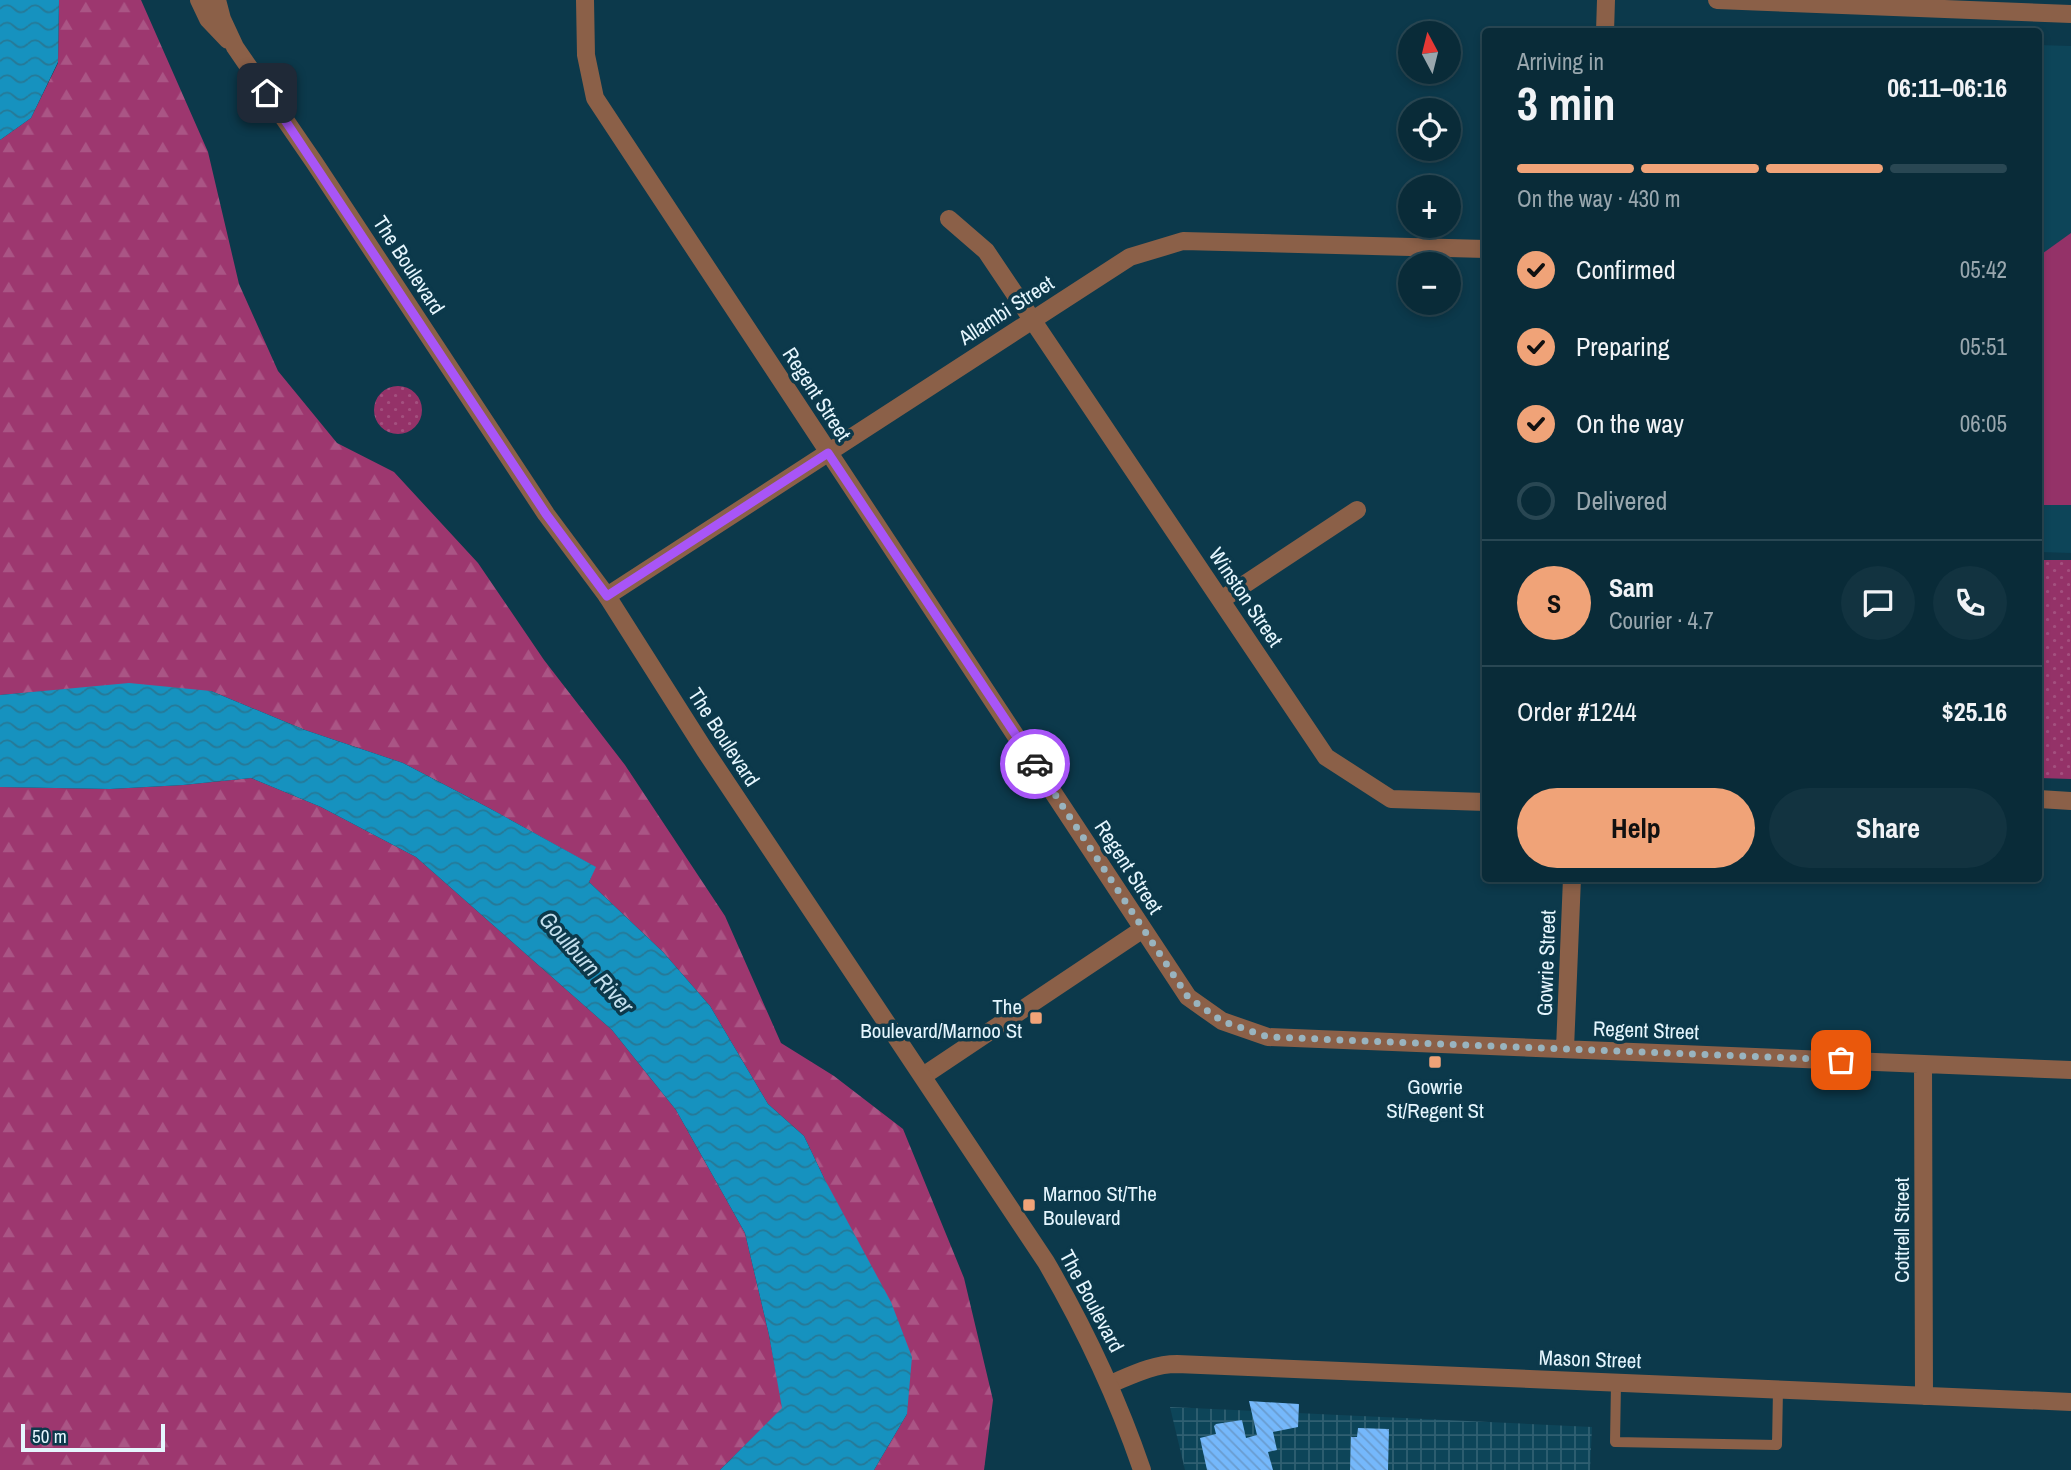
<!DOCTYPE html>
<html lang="en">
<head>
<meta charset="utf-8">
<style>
	body { margin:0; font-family:"Archivo Narrow",sans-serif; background:#123340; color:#f1f3f6; height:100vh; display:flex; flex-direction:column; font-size:26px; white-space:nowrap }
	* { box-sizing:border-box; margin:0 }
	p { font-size:23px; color:#99a7ae }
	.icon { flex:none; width:38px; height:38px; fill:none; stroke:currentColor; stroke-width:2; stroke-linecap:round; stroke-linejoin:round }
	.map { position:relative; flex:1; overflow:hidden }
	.drawer { position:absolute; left:1482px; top:28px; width:560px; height:854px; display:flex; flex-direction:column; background:#092b38; border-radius:7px; box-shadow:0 4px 10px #0003,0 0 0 2px #294753 }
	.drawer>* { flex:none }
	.needle { width:46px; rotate:353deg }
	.controls { position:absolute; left:1398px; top:21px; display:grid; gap:14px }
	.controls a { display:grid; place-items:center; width:63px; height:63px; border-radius:50%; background:#092b38; box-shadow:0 4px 10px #0003,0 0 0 2px #294753; font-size:35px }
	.scale { position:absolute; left:21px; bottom:18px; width:144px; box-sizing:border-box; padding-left:7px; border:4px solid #e5f6fe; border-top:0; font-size:19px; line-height:24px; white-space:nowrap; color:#e5f6fe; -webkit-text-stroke:5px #0c394b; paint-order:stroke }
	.pin { position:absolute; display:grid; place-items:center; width:60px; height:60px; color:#fff; margin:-30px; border-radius:14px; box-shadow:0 4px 10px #0006 }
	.courier { position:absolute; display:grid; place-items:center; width:70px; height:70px; margin:-35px; border:5px solid #a855f7; border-radius:50%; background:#fff; color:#222; box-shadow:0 2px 9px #0007 }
	.head em { font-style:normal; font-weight:700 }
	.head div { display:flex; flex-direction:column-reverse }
	.head { display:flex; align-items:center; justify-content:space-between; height:119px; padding:0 35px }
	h1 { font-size:46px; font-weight:700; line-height:52px }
	.bar { display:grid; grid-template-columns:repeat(4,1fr); gap:10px 7px; align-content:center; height:84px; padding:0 35px }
	.bar i { height:9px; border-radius:5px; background:#294753 }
	.bar .on { background:#f0a378 }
	.bar p { grid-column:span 4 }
	.line { display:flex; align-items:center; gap:18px; padding:0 35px; border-top:2px solid #294753 }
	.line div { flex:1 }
	.round { display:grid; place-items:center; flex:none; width:74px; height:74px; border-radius:37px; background:#123340 }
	ol { padding:0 35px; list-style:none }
	li { display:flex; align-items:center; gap:21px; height:77px }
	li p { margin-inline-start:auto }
	li .icon { padding:7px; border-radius:50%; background:#f0a378; color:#111; stroke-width:4 }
	li:last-child { color:#99a7ae }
	li i { width:38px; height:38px; border:4px solid #294753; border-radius:50% }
	.action { display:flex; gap:14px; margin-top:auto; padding:14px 35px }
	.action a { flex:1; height:80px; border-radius:42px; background:#f0a378; color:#111; font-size:28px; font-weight:700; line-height:80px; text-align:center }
	.action a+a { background:#123340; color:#f1f3f6 }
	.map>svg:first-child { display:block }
</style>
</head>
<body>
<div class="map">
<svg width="2071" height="1470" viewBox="0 0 2071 1470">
	<defs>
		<pattern id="industrial-grid" width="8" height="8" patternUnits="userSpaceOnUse" patternTransform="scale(1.75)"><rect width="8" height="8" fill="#0d4559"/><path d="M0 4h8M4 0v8" fill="none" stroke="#306072"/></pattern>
		<pattern id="forest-firs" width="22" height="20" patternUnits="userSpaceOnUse" patternTransform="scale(1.75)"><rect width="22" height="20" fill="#9d376f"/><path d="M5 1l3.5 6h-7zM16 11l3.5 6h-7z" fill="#aa5585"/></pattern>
		<pattern id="park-dots" width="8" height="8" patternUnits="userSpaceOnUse" patternTransform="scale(1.75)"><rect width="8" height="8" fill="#943268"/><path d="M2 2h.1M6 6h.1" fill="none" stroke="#a3507f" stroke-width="1.8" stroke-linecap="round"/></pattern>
		<pattern id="water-waves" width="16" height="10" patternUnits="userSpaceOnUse" patternTransform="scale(1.75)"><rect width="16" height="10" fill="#1692bf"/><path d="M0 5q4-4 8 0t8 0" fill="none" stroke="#267997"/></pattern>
		<pattern id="building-back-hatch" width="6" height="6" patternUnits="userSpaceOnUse" patternTransform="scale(1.75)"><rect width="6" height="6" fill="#75b8fb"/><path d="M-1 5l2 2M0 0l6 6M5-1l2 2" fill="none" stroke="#699ccf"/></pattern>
	</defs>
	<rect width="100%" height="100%" fill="#0c394b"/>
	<path fill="#0d4559" d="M2039 45 2071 46V553L2039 552Z"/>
	<path fill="url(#industrial-grid)" d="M1170 1407 1592 1427 1590 1470H1185Z"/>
	<path fill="#943268" d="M2071 233V505H2039V256Z"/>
	<path fill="url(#forest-firs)" d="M59 0H141L208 152 239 284 278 371 337 443 394 472 478 563 544 660 625 765 725 916 781 1043 834 1076 903 1129 964 1278 993 1400 984 1470H874L907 1414 824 1178 804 1136 768 1104 710 1006 663 952 589 882 595 867 489 808 403 763 305 730 211 691H49L0 695V140L31 118 58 63Z
		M251 778 321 807 416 857 612 1030 676 1110 745 1233 769 1335 783 1408 720 1470H0V787L110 789 183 785Z"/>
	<path fill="url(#park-dots)" d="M374 410a24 24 0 1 1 48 0a24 24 0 1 1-48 0Z
		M2039 560H2071V779L2039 778Z"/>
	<path fill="url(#water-waves)" d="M0 0H59L58 62 31 118 0 140Z
		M129 683 211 691 305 730 403 763 489 808 596 867 589 882 663 952 710 1006 768 1104 804 1136 824 1178 891 1302 912 1357 907 1414 874 1470H720L782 1408 769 1335 745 1233 676 1110 612 1030 416 857 321 807 251 778 183 785 110 789 0 787V695Z"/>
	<path fill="url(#building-back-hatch)" d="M1249 1401 1299 1404 1298 1427 1273 1432 1277 1450 1268 1452 1273 1470H1207L1200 1438 1216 1434 1214 1426 1216 1424 1242 1420 1246 1438 1257 1435Z
		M1358 1428 1389 1429 1388 1470H1350L1351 1437H1357Z"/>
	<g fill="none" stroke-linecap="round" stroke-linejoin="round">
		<path stroke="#8b6048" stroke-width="10" d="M1616 1383 1615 1442 1777 1445 1778 1389"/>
		<path stroke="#8b6048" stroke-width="18" d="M585 0 586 55 595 98 1188 997 1222 1021 1268 1037 2071 1070
			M1605 32 1606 0
			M949 219 986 251 1326 757 1391 799 1486 802
			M607 596 1130 257 1183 241 1486 249
			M1221 600 1357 510
			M2039 799 2071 801
			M1565 1049 1572 878
			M1923 1064 1924 1396
			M923 1076 1143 929
			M1110 1384C1132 1375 1153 1364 1177 1364L2071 1402"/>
		<path stroke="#8b6048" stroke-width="18" d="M199 0 208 19 228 40
			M217 0 222 19 235 47 314 162 546 514 607 596 704 749 1046 1262C1085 1329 1117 1397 1142 1470
			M1717 0 2071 14"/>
	</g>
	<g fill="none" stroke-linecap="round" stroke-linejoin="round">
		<path stroke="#99b4bf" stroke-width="7" stroke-dasharray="0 12.6" d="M1035 764 1188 997 1222 1021 1268 1037 1841 1060"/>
		<path stroke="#a855f7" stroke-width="9" d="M267 93 546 514 607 596 828 453 1035 764"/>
	</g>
	<g fill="#f0a378" stroke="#0c394b" stroke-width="2.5">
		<rect x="1029" y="1011" width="14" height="14" rx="3.5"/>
		<rect x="1428" y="1055" width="14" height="14" rx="3.5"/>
		<rect x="1022" y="1198" width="14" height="14" rx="3.5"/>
	</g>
	<g text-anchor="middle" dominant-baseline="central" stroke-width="7" stroke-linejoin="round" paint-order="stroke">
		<g font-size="21" fill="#e5f6fe" stroke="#0c394b">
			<text transform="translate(409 265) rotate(57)">The Boulevard</text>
			<text transform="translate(1006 310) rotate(-33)">Allambi Street</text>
			<text transform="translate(817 394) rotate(57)">Regent Street</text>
			<text transform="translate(1246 597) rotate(56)">Winston Street</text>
			<text transform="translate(724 737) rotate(57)">The Boulevard</text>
			<text transform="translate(1129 867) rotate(57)">Regent Street</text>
			<text transform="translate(1546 963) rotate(-88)">Gowrie Street</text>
			<text transform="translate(1646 1030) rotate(2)">Regent Street</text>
			<text transform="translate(1901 1230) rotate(-90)">Cottrell Street</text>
			<text transform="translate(1092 1301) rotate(62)">The Boulevard</text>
			<text transform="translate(1590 1359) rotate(2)">Mason Street</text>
		</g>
		<g font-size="21" fill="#e5f6fe" stroke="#0c394b" text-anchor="end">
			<text x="1022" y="1006">The<tspan x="1022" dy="24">Boulevard/Marnoo St</tspan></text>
			<text x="1435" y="1086" text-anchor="middle">Gowrie<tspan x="1435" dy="24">St/Regent St</tspan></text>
			<text x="1043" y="1193" text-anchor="start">Marnoo St/The<tspan x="1043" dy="24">Boulevard</tspan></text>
		</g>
		<g font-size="23" font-style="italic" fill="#c4e0ee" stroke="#0c394b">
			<text transform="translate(587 962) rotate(48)">Goulburn River</text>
		</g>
	</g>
</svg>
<div class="controls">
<a><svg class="needle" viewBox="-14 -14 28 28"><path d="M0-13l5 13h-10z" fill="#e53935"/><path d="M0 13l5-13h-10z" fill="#99a7ae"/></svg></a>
<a><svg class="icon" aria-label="locate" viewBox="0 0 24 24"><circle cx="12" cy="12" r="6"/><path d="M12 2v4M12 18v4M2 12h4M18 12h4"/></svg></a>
<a>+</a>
<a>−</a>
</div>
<div class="scale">50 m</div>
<div class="pin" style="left:1841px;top:1060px;background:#ea580c"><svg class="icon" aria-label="bag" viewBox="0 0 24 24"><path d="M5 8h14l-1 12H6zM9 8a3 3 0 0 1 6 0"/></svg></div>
<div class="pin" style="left:267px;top:93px;background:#1f2937"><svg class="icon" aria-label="home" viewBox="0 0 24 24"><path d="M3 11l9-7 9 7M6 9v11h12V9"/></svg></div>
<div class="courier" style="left:1035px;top:764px"><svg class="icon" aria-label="car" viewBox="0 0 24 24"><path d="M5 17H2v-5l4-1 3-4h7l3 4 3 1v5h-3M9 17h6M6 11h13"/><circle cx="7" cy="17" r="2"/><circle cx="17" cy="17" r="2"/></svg></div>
<section class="drawer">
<div class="head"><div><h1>3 min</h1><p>Arriving in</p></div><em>06:11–06:16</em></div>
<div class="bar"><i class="on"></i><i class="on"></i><i class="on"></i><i></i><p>On the way · 430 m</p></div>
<ol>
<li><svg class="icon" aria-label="check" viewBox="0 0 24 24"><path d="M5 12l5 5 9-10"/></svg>Confirmed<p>05:42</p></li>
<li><svg class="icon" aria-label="check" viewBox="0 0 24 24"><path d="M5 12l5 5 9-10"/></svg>Preparing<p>05:51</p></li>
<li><svg class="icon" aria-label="check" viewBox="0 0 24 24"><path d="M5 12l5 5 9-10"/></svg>On the way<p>06:05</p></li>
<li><i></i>Delivered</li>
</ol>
<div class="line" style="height:126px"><b class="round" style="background:#f0a378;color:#111">S</b><div><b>Sam</b><p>Courier · 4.7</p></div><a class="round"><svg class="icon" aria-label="chat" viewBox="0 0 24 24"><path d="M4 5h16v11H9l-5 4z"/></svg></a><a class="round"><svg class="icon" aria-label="phone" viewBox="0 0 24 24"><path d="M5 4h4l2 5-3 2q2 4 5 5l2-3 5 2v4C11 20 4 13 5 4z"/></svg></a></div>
<div class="line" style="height:91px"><div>Order #1244</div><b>$25.16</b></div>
<div class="action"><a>Help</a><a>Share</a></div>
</section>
</div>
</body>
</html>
